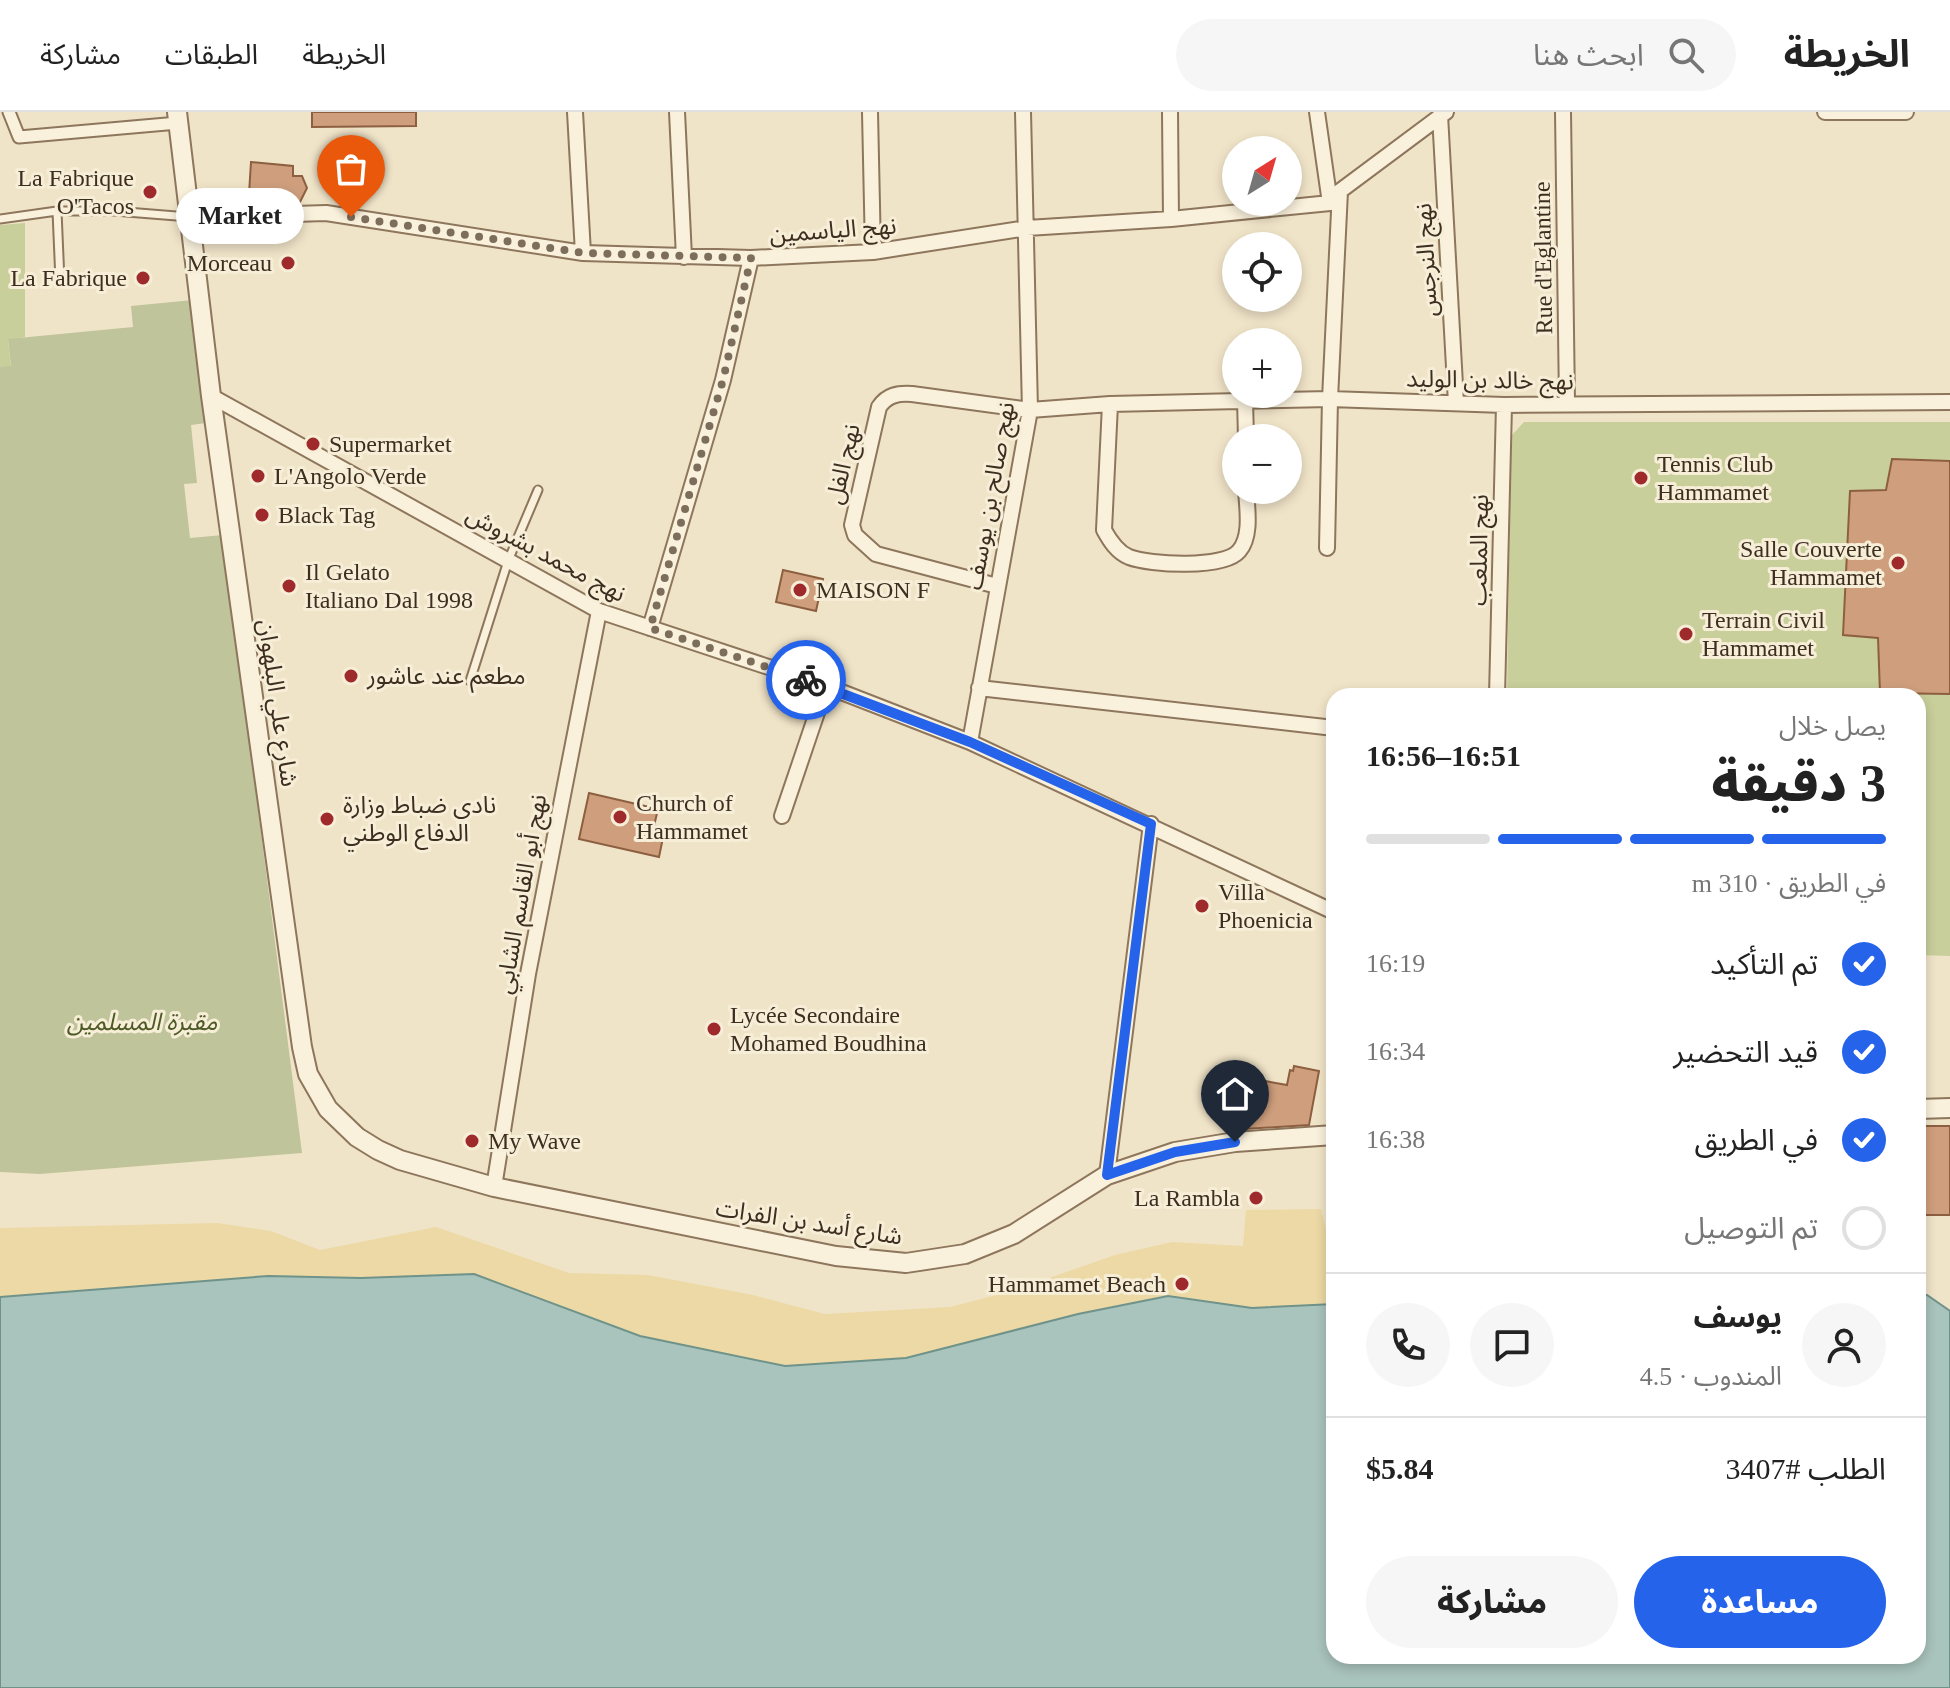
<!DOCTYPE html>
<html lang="ar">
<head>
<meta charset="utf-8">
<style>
	body { margin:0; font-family:"Times New Roman","Noto Sans Arabic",serif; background:#f6f6f6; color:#222; direction:rtl; height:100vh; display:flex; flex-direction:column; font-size:30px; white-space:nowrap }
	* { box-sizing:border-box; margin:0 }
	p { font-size:26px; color:#767676 }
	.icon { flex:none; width:44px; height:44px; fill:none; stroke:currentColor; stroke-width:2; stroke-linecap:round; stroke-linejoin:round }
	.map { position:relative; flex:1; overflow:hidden; direction:ltr }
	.panel { position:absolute; left:1326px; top:576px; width:600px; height:976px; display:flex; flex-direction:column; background:#fff; border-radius:24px; box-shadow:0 4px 12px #0003; direction:rtl }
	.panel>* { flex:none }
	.needle { width:52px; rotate:37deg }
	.controls { position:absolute; left:1222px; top:24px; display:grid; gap:16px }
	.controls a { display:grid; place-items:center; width:80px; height:80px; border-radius:50%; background:#fff; box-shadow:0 4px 12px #0003; font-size:40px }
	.pin { position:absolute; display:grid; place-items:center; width:68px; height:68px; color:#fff; margin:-82px -34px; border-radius:50% 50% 50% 0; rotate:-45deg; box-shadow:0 0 8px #0007 }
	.pin .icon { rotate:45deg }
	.courier { position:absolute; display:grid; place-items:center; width:80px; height:80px; margin:-40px; border:6px solid #2563eb; border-radius:50%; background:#fff; color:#222; box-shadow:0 2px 10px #0007 }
	.bubble { position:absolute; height:56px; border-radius:28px; background:#fff; box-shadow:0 4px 12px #0003; font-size:26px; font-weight:800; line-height:56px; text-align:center; direction:rtl }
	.summary em { font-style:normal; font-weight:800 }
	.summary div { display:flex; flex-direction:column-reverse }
	.summary { display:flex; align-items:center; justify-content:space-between; height:136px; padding:0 40px }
	h1 { font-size:52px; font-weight:800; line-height:60px }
	.bar { display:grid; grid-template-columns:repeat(4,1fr); gap:12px 8px; align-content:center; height:96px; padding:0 40px }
	.bar i { height:10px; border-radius:6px; background:#e0e0e0 }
	.bar .active { background:#2563eb }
	.bar p { grid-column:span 4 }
	.line { display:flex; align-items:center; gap:20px; padding:0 40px; border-top:2px solid #e0e0e0 }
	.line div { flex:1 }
	.round { display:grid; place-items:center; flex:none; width:84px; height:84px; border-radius:42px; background:#f6f6f6 }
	ol { padding:0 40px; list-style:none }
	li { display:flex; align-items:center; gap:24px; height:88px }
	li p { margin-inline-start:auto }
	li .icon { padding:8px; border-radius:50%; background:#2563eb; color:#fff; stroke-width:4 }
	li:last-child { color:#767676 }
	li i { width:44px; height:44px; border:4px solid #e0e0e0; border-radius:50% }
	.button { display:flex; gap:16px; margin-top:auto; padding:16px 40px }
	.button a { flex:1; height:92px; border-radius:48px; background:#2563eb; color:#fff; font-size:32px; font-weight:800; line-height:92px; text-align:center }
	.button a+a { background:#f6f6f6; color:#222 }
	header { display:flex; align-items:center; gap:48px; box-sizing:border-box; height:112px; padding:0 40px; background:#fff; border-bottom:2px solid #e0e0e0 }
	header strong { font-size:38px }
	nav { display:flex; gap:44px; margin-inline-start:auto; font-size:28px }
	.search { width:560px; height:72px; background:#f6f6f6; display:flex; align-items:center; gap:20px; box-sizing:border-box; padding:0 28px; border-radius:44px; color:#767676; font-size:30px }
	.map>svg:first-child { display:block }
</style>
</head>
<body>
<header>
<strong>الخريطة</strong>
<div class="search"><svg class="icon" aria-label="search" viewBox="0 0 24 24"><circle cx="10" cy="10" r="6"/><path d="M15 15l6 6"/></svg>ابحث هنا</div>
<nav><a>الخريطة</a><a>الطبقات</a><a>مشاركة</a></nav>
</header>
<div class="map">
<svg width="1950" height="1576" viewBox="0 0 1950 1576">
	<rect width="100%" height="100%" fill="#f0e4c8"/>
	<path fill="#c9cf9b" d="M25 111V225L8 228 11 255H0V113Z
		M1524 310H1950V844L1918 843V584H1507L1511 324Z"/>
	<path fill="#ecd9a5" d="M1321 1097 1330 1135H1334V1192L1252 1196 1168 1184 1078 1202 906 1246 785 1254 640 1224 474 1162 361 1166 268 1164 0 1185V1116L217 1111 271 1119 320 1138 436 1115 569 1161 648 1163 753 1183 825 1202 950 1195 1012 1179 1115 1143 1172 1130 1243 1134 1246 1098Z"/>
	<path fill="#bfc49a" d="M193 188 206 311 191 313 197 371 184 372 190 426 223 423 302 1041 40 1062 0 1060V255L11 254 8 227 133 215 131 194Z"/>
	<path fill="#a9c4bc" stroke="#6f938a" stroke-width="2" d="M474 1162 640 1224 785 1254 906 1246 1078 1202 1168 1184 1252 1196 1334 1192V1544H1918V1183H1927L1950 1199V1576H0V1185L268 1164 361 1166Z"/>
	<path fill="#cf9f7d" stroke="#8d5f41" stroke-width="2" d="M312 0H416V14L312 15Z
		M251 50 293 54V64H302L307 76 299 92 271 91 270 85 249 82Z
		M1892 347 1950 349V582L1880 581 1878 526 1843 523 1850 379 1886 378Z
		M783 458 823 467 816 499 776 490Z
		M589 681 658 697 654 714 665 716 659 745 579 727Z
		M1294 954 1319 959 1309 1013 1244 1017 1254 967 1287 973 1290 958 1293 959Z
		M1918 1014H1950V1103H1918Z"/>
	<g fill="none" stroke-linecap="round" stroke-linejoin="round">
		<g stroke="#8d765c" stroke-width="11">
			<path id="service" d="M57 99 60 169
				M0 107 57 99H114L189 105
				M470 569 508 449 538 378"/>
		</g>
		<g stroke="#8d765c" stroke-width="15">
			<path id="pedestrian" d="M9 0 19 25 178 11"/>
		</g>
		<g stroke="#8d765c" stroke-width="18">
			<path id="minor" d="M575 0 583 141
				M677 0 684 145
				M870 0 873 140
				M1170 0 1171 107
				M1317 0 1330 91
				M1563 0 1567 291
				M1825 0H1906
				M1440 3 1456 291
				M191 105 326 101 583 141 751 146 873 140 1027 116 1171 107 1330 91 1340 79 1446 0
				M211 284 599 499 826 574 970 630 1334 800
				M1245 288 1246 326
				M1110 292 1104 418C1110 429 1117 440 1129 445 1150 453 1224 457 1239 439 1252 424 1247 396 1246 378
				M1327 436 1330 287 1340 79
				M997 474 876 442 855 423 852 413 879 295C887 283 898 281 912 282L1030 298 1110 292 1330 287 1504 293 1950 290
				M650 516 723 268 751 146
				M979 576 1334 616
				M1497 584 1504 293
				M970 630 1030 298 1023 0
				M782 704 826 574
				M1107 1063 1151 712
				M494 1075 528 862 599 499"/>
		</g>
		<g stroke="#8d765c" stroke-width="22">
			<path id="tertiary" d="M177 0 211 284 302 935 308 962 328 997 357 1025 378 1038 400 1048 494 1075 618 1100 836 1144 906 1151 965 1142 1014 1122 1107 1063 1175 1040 1235 1030 1334 1023
				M1918 997 1950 996"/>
		</g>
		<use href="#service" stroke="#faf1dc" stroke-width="7"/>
		<use href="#pedestrian" stroke="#faf1dc" stroke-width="11"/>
		<use href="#minor" stroke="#faf1dc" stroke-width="14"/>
		<use href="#tertiary" stroke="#faf1dc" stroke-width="18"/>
	</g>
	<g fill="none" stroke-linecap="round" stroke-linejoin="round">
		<path stroke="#7c6e5b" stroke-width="8" stroke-dasharray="0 14.4" d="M351 105 583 141 751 146 723 268 650 516 806 568"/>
		<path stroke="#2563eb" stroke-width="10" d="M806 568 970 630 1151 712 1107 1063 1175 1040 1235 1030"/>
	</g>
	<g fill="#9e2a2b" stroke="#f7eed8" stroke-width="3">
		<circle cx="150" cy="80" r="8"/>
		<circle cx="288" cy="151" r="8"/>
		<circle cx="143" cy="166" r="8"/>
		<circle cx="313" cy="332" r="8"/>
		<circle cx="258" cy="364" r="8"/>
		<circle cx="1641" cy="366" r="8"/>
		<circle cx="262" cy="403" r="8"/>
		<circle cx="1898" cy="451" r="8"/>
		<circle cx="289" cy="474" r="8"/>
		<circle cx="800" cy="478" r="8"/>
		<circle cx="1686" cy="522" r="8"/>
		<circle cx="351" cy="564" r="8"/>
		<circle cx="620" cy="705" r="8"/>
		<circle cx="327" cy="707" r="8"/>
		<circle cx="1202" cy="794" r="8"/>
		<circle cx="714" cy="917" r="8"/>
		<circle cx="472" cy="1029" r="8"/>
		<circle cx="1256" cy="1086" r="8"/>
		<circle cx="1182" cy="1172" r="8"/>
	</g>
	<g text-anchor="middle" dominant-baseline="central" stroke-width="6" stroke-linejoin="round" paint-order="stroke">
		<g font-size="24" fill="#3d2e20" stroke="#f7eed8" text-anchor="start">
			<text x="134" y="66" text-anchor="end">La Fabrique<tspan x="134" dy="28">O'Tacos</tspan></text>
			<text x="272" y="151" text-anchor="end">Morceau</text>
			<text x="127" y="166" text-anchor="end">La Fabrique</text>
			<text x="329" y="332">Supermarket</text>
			<text x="1657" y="352">Tennis Club<tspan x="1657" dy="28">Hammamet</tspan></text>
			<text x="274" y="364">L'Angolo Verde</text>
			<text x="278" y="403">Black Tag</text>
			<text x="1882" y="437" text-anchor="end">Salle Couverte<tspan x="1882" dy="28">Hammamet</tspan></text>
			<text x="305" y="460">Il Gelato<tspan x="305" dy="28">Italiano Dal 1998</tspan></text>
			<text x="816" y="478">MAISON F</text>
			<text x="1702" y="508">Terrain Civil<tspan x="1702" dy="28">Hammamet</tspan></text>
			<text x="367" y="564">مطعم عند عاشور</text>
			<text x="636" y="691">Church of<tspan x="636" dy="28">Hammamet</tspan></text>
			<text x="343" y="693">نادي ضباط وزارة<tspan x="343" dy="28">الدفاع الوطني</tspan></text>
			<text x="1218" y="780">Villa<tspan x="1218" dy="28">Phoenicia</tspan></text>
			<text x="730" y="903">Lycée Secondaire<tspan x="730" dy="28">Mohamed Boudhina</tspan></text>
			<text x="488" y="1029">My Wave</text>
			<text x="1240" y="1086" text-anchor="end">La Rambla</text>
			<text x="1166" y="1172" text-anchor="end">Hammamet Beach</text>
		</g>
		<g font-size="24" fill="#3d2e20" stroke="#f7eed8">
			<text transform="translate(833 118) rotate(-4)">نهج الياسمين</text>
			<text transform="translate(1543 146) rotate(-91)">Rue d'Eglantine</text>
			<text transform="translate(1426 148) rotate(-93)">نهج النرجس</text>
			<text transform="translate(1490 268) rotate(1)">نهج خالد بن الوليد</text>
			<text transform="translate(843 352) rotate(-77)">نهج الفل</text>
			<text transform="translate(990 384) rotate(-80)">نهج صالح بن يوسف</text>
			<text transform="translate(1479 438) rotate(-89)">نهج الملعب</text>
			<text transform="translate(546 442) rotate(28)">نهج محمد بشروش</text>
			<text transform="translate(278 591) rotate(82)">شارع علي البلهوان</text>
			<text transform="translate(521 782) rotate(-80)">نهج أبو القاسم الشابي</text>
			<text transform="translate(809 1110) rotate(9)">شارع أسد بن الفرات</text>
		</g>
		<g font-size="24" font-style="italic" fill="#4d5a26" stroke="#f7eed8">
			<text x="142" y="910">مقبرة المسلمين</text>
		</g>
	</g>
</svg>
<div class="controls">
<a><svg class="needle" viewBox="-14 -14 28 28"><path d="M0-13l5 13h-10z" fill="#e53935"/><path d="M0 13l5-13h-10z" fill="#767676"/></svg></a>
<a><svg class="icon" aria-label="locate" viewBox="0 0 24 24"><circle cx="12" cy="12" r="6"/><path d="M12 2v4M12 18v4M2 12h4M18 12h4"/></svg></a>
<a>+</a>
<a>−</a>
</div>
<div class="pin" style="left:351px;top:105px;background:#ea580c"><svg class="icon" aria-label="bag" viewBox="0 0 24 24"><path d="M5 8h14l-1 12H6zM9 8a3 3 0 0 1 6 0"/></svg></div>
<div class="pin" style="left:1235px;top:1030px;background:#1f2937"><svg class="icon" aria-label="home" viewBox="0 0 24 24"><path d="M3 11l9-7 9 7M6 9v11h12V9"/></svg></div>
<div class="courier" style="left:806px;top:568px"><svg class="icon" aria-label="bike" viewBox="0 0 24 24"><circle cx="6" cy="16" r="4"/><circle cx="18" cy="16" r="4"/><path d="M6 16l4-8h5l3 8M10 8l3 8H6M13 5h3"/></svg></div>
<div class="bubble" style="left:176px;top:76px;width:128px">Market</div>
<section class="panel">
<div class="summary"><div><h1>3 دقيقة</h1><p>يصل خلال</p></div><em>16:51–16:56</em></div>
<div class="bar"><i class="active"></i><i class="active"></i><i class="active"></i><i></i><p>في الطريق · 310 m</p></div>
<ol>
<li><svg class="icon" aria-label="check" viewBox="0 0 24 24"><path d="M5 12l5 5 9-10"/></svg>تم التأكيد<p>16:19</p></li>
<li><svg class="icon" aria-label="check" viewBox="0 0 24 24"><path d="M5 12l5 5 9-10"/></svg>قيد التحضير<p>16:34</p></li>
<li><svg class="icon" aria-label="check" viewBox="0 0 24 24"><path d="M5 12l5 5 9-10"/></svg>في الطريق<p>16:38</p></li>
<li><i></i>تم التوصيل</li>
</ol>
<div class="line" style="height:144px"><a class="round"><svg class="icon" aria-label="person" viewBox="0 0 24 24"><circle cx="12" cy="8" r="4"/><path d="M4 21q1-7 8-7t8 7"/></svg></a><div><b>يوسف</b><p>المندوب · 4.5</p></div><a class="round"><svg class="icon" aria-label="chat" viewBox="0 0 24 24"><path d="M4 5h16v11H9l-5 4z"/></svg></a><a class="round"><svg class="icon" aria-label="phone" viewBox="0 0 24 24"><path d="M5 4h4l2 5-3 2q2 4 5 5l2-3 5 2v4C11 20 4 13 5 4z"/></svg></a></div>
<div class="line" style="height:104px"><div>الطلب #3407</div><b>$5.84</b></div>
<div class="button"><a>مساعدة</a><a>مشاركة</a></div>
</section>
</div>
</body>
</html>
